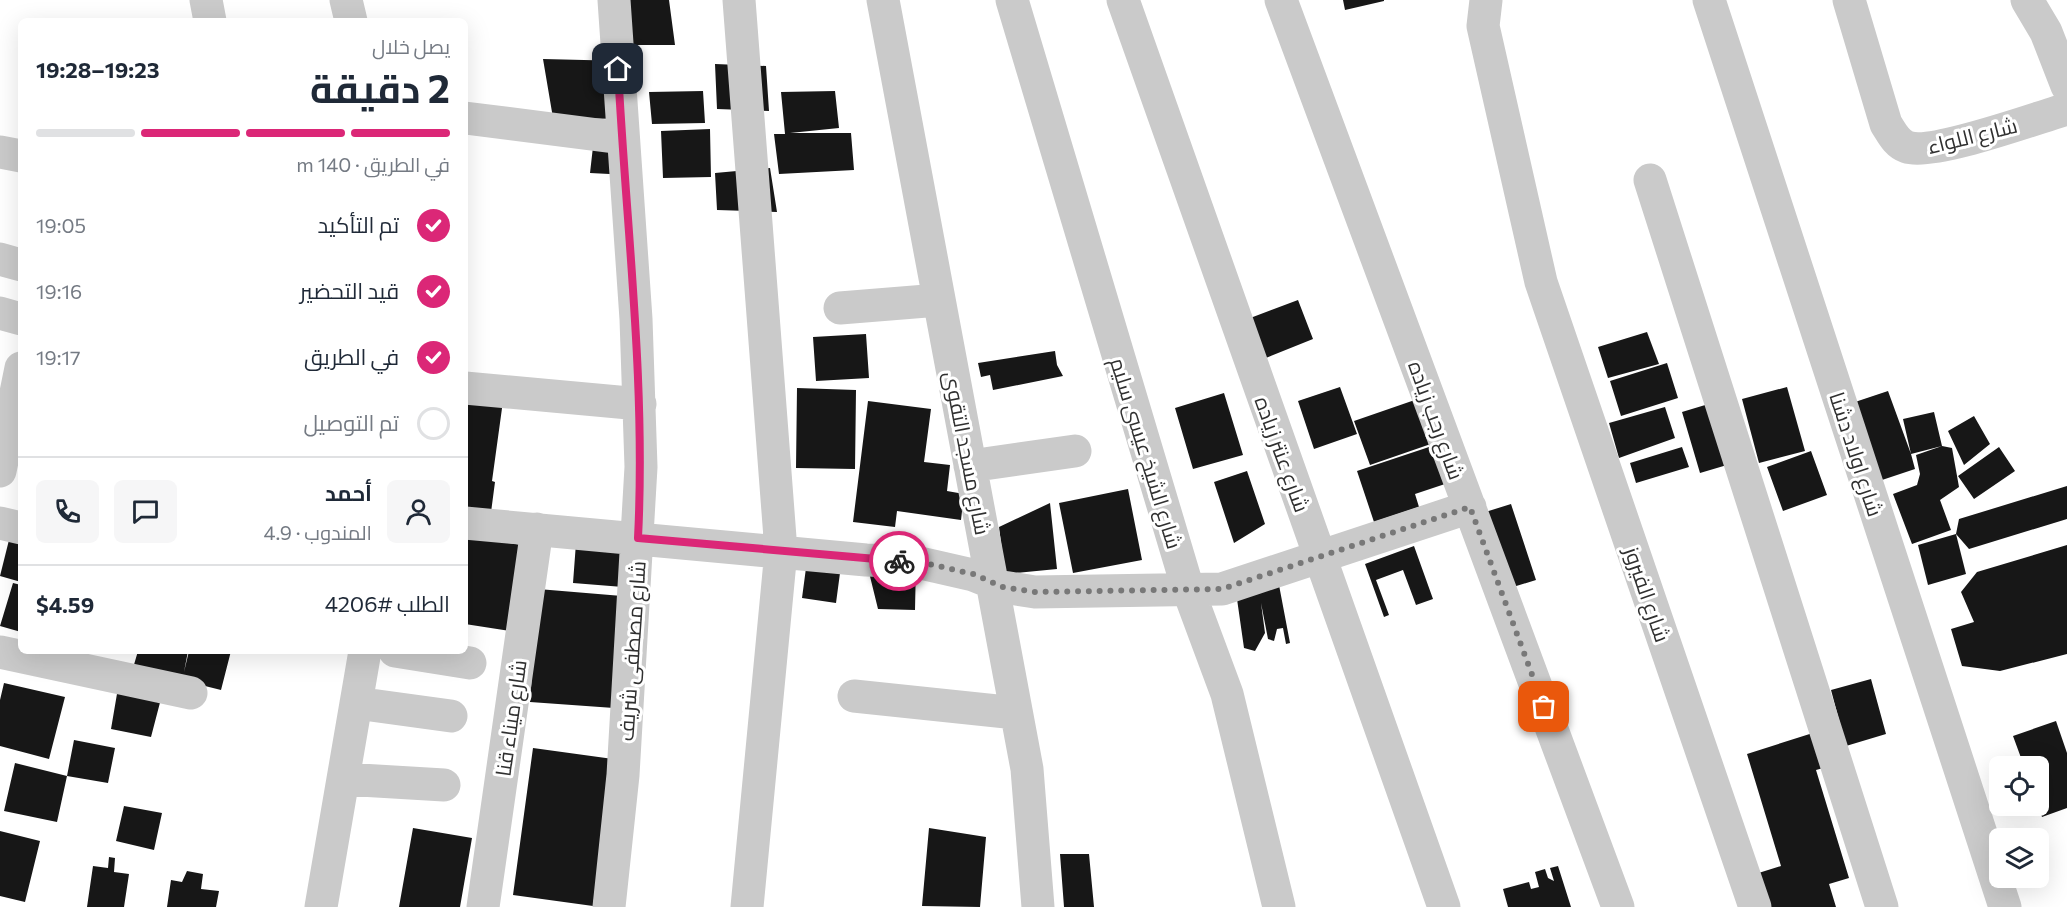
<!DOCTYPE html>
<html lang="ar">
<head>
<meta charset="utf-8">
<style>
	body { margin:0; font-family:Commissioner,Cairo,sans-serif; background:#f6f6f7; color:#1f2937; direction:rtl; height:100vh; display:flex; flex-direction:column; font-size:22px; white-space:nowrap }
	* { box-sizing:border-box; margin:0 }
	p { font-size:20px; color:#747a83 }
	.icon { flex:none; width:33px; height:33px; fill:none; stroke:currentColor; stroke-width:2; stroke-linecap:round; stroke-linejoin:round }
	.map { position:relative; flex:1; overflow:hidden; direction:ltr }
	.side { position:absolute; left:18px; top:18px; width:450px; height:636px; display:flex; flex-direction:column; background:#fff; border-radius:9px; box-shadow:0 6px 24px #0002; direction:rtl }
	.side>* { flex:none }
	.tools { position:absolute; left:1989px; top:756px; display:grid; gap:12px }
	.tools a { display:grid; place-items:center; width:60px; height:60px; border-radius:9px; background:#fff; box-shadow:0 6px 24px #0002; font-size:30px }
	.pin { position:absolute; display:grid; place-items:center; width:51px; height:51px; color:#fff; margin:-26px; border-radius:12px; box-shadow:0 3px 9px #0006 }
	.courier { position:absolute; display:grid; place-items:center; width:60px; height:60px; margin:-30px; border:4px solid #db2777; border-radius:50%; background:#fff; color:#222; box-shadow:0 2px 8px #0007 }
	.summary em { font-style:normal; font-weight:700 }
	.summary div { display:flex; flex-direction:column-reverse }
	.summary { display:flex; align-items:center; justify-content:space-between; height:102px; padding:0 18px }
	h1 { font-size:39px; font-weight:700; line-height:45px }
	.bar { display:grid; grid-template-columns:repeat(4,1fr); gap:9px 6px; align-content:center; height:72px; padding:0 18px }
	.bar i { height:8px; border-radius:4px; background:#e0e1e3 }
	.bar .current { background:#db2777 }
	.bar p { grid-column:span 4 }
	.line { display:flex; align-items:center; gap:15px; padding:0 18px; border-top:2px solid #e0e1e3 }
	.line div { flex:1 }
	.round { display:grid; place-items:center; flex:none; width:63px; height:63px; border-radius:9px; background:#f6f6f7 }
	ol { padding:0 18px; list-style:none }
	li { display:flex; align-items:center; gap:18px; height:66px }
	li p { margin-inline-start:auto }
	li .icon { padding:6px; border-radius:50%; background:#db2777; color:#fff; stroke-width:4 }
	li:last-child { color:#747a83 }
	li i { width:33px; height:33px; border:3px solid #e0e1e3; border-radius:50% }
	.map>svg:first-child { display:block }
</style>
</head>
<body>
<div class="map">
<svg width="2067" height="907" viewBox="0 0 2067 907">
	<rect width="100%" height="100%" fill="#fff"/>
	<path fill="#171717" d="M626 0H669L675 45H629Z
		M1343 0H1384V1L1345 10Z
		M543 59 625 61 630 119 553 118Z
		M715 64 766 66 769 111 717 109Z
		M703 91 705 123 652 124 649 92Z
		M835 91 839 128 790 133H851L854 170 779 174 774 134H785L781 92Z
		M710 129 711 177 663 178 661 131Z
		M594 138 628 140 629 175 590 173Z
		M770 168 777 212 717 210 715 173Z
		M1298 300 1313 339 1261 360 1245 320Z
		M1647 332 1659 364 1608 378 1598 347Z
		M866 334 869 378 816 381 813 337Z
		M1055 351 1057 365 1063 376 993 390 990 375 981 377 978 363Z
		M1667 363 1678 398 1621 416 1610 381Z
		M1340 387 1357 434 1314 449 1298 401Z
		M1787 387 1805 451 1759 463 1742 399Z
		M797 388 856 390 855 469 796 468Z
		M1888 391 1911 454 1903 419 1934 412 1942 446 1952 448 1959 487 1940 500 1951 530 1912 544 1893 494 1917 485 1920 474 1916 455 1942 446 1911 454 1915 469 1873 483 1846 405Z
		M1224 393 1243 455 1193 469 1175 408Z
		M1435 393 1451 437 1370 465 1354 421Z
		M465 396 503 401 492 481 495 482 490 520 465 516Z
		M1735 396 1754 457 1700 473 1682 412Z
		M868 401 931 409 924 462 950 465 947 491 964 494 961 520 897 511 895 527 853 522Z
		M1665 407 1675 438 1619 458 1609 423Z
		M1974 416 1990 444 1964 465 1948 431Z
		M1441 443 1454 481 1415 494 1419 507 1374 522 1357 471Z
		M1682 447 1689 467 1636 483 1630 463Z
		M1999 447 2015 471 1974 499 1958 476Z
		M1811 451 1827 495 1783 511 1767 467Z
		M1247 471 1265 524 1234 543 1214 482Z
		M2067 486V519L1969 549 1956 534 1966 574 1928 585 1918 545 1956 534 1959 519Z
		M1128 489 1142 560 1073 573 1059 503Z
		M1050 503 1057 569 1005 574 999 527Z
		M1511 504 1536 580 1487 595 1463 519Z
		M12 528 21 531V582L0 576Z
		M465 537 523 545 510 631 465 624Z
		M576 543 626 546 623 587 573 583Z
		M2067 545V654L2000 671 1962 666 1951 629 1974 622 1961 592 1977 572Z
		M1414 546 1433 599 1416 605 1403 570 1376 580 1389 615 1384 617 1365 564Z
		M866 560 916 562 915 610 878 609Z
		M806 568 840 573 836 603 802 598Z
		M13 583 21 585V632L0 626Z
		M1279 585 1290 643 1286 644 1283 628 1277 629 1274 641 1268 639 1261 603 1265 633 1255 651 1244 648 1236 592Z
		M538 589 622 596 614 708 530 702Z
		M138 651H188L184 672 189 651H231L221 690 133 668Z
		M1871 679 1886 734 1846 746 1831 690Z
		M119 682 163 691 151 737 111 729Z
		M4 683 65 697 49 759 0 746V700Z
		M2056 721 2067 753V808L2042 817 2038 806V766H2024L2013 736Z
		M1816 732 1827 767 1816 770 1849 878 1829 884 1836 907H1759L1749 876 1781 866 1747 754Z
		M74 740 115 748 108 783 67 776Z
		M533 748 613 759 593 906 513 895Z
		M15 763 67 776 57 822 4 811Z
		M124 806 162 813 154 850 116 841Z
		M413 828 472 838 460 907H399Z
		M929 828 986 837 980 907 922 906Z
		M0 831 40 841 25 902 0 896Z
		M1060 854H1089L1094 907H1064Z
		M109 857 115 858 114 872 129 874 124 907H87L93 866 108 868Z
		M1558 866 1571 907H1508L1503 889 1529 882 1531 889 1539 887 1535 872 1545 869 1548 878 1554 881 1550 868Z
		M187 871 203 874 201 889 219 891 216 907H167L171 880 182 882Z"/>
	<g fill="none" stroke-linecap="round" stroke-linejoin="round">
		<path stroke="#cacaca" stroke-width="33" d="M206 0 210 21
			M346 0 351 21
			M739 0 781 551 747 907
			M883 0 1027 769 1038 907
			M1012 0 1188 589 1227 694 1279 907
			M1123 0 1444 907
			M1281 0 1618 907
			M1486 0 1483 26 1541 282 1755 907
			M1709 0 2005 907
			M1849 0 1886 124C1892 133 1896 143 1907 147 1933 156 2036 118 2067 109
			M2027 0 2046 32 2067 86
			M465 118 622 138
			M0 152 21 156
			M1650 180 1882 907
			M0 259 21 265
			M840 308 939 300
			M0 313 21 319
			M465 388 640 404
			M970 466 1075 451
			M0 471 21 368
			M0 523 21 528
			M465 523 866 560 916 562 973 575 1003 587 1035 592 1222 589 1470 507
			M395 651 470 663
			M0 652 191 693
			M854 696 1016 713
			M356 703 451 716
			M343 779 444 785
			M321 907 365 651
			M483 907 537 529
			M609 907 623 775 641 467 636 319 614 0"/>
	</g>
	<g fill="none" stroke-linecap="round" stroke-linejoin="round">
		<path stroke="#787878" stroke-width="6" stroke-dasharray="0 10.8" d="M899 561H916L973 574 1003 587 1035 592 1222 589 1470 507 1544 707"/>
		<path stroke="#db2777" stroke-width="8" d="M618 69C626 226 646 381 638 538L899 561"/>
	</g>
	<g text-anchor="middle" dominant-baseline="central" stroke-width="6" stroke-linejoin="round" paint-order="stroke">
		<g font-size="21" fill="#303030" stroke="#fff">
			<text transform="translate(1972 135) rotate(-14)">شارع اللواء</text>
			<text transform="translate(1437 420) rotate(70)">شارع رجب زياده</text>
			<text transform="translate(968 453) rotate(79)">شارع مسجد التقوى</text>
			<text transform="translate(1147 453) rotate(73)">شارع الشيخ عيسى سليم</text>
			<text transform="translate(1283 454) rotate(70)">شارع عنتر زياده</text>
			<text transform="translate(1857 454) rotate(72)">شارع اولاد دشنا</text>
			<text transform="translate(1648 594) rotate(71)">شارع الفيروز</text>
			<text transform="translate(631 651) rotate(-86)">شارع مصطفى شريف</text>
			<text transform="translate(510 718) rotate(-82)">شارع ميناء قنا</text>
		</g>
	</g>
</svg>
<div class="tools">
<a><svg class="icon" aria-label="locate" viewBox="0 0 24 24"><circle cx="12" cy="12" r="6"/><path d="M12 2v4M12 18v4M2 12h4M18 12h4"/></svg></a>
<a><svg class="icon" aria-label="layers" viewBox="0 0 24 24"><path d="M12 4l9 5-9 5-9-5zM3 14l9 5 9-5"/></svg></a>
</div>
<div class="pin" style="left:1544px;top:707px;background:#ea580c"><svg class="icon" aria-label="bag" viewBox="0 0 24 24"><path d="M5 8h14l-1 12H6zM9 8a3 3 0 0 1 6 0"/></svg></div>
<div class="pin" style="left:618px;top:69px;background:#1f2937"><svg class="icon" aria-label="home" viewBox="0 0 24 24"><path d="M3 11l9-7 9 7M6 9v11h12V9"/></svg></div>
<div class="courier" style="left:899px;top:561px"><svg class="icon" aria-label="bike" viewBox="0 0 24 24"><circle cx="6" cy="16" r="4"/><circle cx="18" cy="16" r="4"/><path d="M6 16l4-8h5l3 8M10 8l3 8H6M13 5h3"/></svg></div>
<section class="side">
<div class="summary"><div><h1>2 دقيقة</h1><p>يصل خلال</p></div><em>19:23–19:28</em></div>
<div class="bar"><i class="current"></i><i class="current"></i><i class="current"></i><i></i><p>في الطريق · 140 m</p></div>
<ol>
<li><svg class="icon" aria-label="check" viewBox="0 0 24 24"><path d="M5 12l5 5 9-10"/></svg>تم التأكيد<p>19:05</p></li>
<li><svg class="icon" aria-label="check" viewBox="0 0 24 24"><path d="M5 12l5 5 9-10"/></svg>قيد التحضير<p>19:16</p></li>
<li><svg class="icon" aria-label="check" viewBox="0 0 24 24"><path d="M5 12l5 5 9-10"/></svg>في الطريق<p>19:17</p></li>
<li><i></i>تم التوصيل</li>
</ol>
<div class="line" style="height:108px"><a class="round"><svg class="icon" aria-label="person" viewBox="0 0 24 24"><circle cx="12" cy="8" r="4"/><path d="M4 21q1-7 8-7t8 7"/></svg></a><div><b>أحمد</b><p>المندوب · 4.9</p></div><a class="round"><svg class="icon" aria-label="chat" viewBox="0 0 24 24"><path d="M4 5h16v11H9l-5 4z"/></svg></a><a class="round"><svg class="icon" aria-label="phone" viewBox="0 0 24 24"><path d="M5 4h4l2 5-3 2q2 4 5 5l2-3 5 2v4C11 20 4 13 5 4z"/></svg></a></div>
<div class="line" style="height:78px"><div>الطلب #4206</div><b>$4.59</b></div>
</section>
</div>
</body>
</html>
